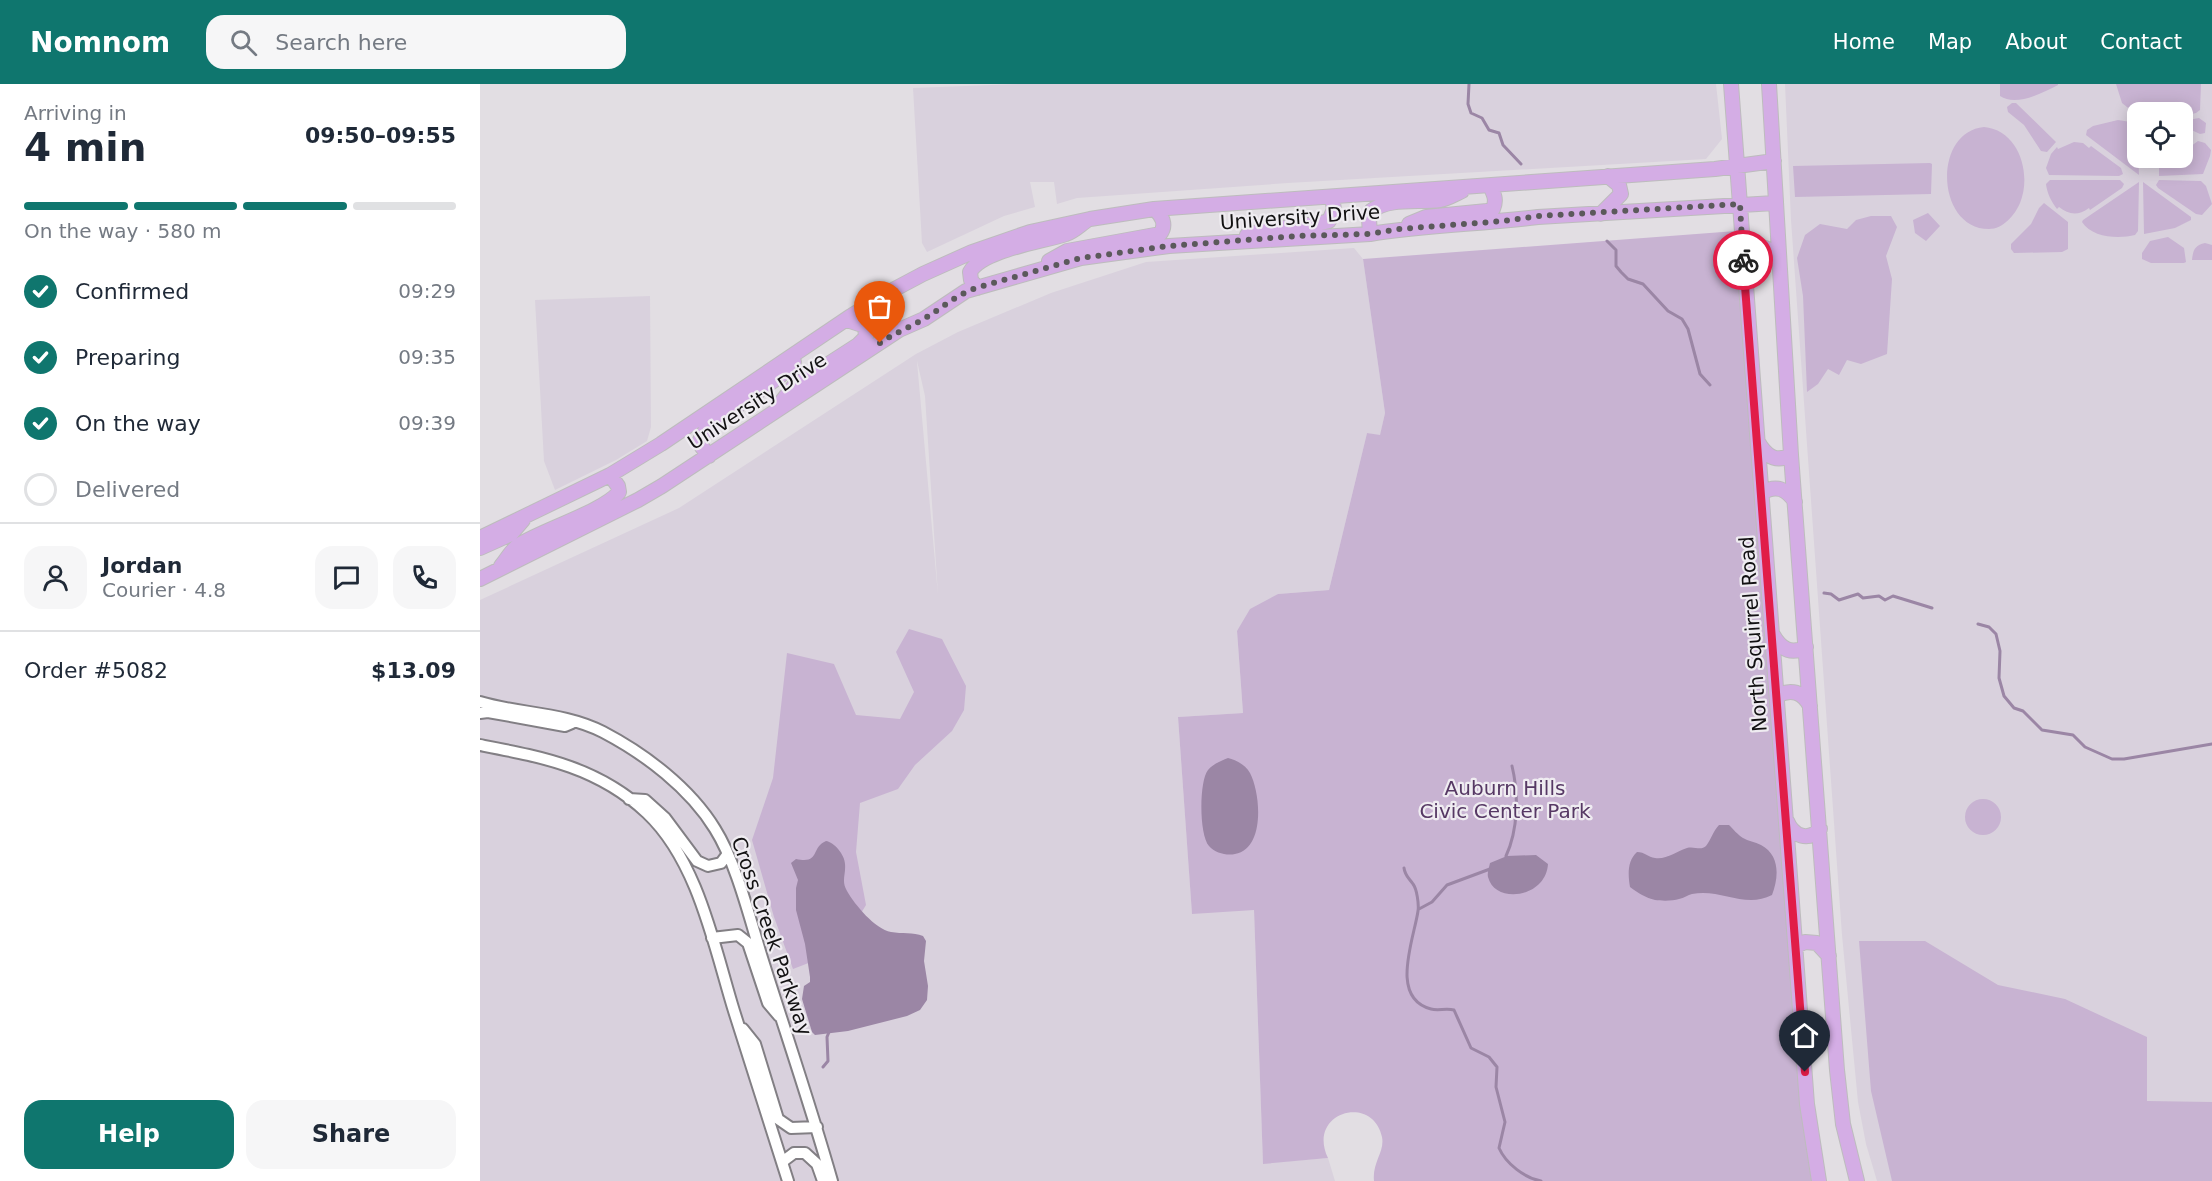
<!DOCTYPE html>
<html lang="en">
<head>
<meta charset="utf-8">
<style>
	body { margin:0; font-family:"DejaVu Sans",sans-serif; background:#f6f6f7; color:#1f2937; height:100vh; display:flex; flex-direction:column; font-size:22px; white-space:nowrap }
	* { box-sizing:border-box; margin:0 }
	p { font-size:20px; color:#747a83 }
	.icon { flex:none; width:33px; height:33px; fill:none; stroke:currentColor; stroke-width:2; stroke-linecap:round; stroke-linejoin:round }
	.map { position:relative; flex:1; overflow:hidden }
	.side { display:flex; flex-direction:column; background:#fff; width:480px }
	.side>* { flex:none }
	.controls { position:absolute; left:1647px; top:18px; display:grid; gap:12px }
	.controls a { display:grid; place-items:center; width:66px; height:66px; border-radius:12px; background:#fff; box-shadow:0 3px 15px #0003; font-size:30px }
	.pin { position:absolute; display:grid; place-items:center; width:51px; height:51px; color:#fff; margin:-62px -26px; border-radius:50% 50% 50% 0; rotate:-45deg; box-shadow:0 0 6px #0007 }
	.pin .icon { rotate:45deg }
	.courier { position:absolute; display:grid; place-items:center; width:60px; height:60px; margin:-30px; border:4px solid #e11d48; border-radius:50%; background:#fff; color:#222; box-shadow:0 2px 8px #0007 }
	.overview em { font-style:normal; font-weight:800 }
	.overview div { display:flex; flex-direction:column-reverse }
	.overview { display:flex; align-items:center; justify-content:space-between; height:102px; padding:0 24px }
	h1 { font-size:39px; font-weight:800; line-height:45px }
	.bar { display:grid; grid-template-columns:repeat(4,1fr); gap:9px 6px; align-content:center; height:72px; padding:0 24px }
	.bar i { height:8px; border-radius:4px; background:#e0e1e3 }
	.bar .current { background:#0f766e }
	.bar p { grid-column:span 4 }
	.line { display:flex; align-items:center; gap:15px; padding:0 24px; border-top:2px solid #e0e1e3 }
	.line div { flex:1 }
	.round { display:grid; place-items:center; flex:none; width:63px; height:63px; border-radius:18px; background:#f6f6f7 }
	ol { padding:0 24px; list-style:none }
	li { display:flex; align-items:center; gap:18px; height:66px }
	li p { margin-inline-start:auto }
	li .icon { padding:6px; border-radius:50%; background:#0f766e; color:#fff; stroke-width:4 }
	li:last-child { color:#747a83 }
	li i { width:33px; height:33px; border:3px solid #e0e1e3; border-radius:50% }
	.cta { display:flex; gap:12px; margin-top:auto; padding:12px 24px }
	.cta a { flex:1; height:69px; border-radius:18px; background:#0f766e; color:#fff; font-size:24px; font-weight:800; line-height:69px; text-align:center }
	.cta a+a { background:#f6f6f7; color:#1f2937 }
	header { display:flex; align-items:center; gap:36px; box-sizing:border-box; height:84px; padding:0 30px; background:#0f766e; color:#fff }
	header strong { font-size:28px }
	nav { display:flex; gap:33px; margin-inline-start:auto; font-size:21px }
	.search { width:420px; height:54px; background:#f6f6f7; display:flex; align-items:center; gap:15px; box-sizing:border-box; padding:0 21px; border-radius:18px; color:#747a83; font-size:22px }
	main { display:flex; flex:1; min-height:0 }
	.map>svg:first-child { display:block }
</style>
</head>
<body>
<header>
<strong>Nomnom</strong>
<div class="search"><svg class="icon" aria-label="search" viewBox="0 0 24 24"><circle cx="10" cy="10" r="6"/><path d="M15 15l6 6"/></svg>Search here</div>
<nav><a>Home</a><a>Map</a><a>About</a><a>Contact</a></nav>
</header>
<main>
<section class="side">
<div class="overview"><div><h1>4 min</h1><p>Arriving in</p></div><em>09:50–09:55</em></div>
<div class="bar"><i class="current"></i><i class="current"></i><i class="current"></i><i></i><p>On the way · 580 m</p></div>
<ol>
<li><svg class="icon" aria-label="check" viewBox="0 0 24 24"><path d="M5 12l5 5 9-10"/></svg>Confirmed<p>09:29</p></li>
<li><svg class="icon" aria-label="check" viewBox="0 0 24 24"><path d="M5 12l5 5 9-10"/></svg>Preparing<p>09:35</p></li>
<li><svg class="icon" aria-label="check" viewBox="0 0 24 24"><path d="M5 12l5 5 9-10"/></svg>On the way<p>09:39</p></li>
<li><i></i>Delivered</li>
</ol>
<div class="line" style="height:108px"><a class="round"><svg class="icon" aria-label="person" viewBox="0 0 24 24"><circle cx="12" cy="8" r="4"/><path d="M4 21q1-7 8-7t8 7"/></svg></a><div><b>Jordan</b><p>Courier · 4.8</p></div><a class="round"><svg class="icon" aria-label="chat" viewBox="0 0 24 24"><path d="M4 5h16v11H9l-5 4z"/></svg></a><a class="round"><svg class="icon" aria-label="phone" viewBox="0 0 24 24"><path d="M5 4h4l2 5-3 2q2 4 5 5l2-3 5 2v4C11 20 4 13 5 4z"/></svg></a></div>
<div class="line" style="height:78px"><div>Order #5082</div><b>$13.09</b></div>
<div class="cta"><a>Help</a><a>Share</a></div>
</section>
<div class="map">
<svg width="1732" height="1097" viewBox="0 0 1732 1097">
	<rect width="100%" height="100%" fill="#e2dee3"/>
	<path fill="#d9d1dd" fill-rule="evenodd" d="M539 0H1236L1242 55 1226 75 808 99 597 114 577 120 574 98H550L555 123 524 132 447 168 442 159 433 4Z
		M1305 0H1732V1097H1397L1386 1060 1378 1018 1362 851 1311 136ZM1658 28H1702V74H1658Z
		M874 164 883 175 905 329 900 352 887 349 849 506 798 510 757 547 763 629 698 633 712 829 774 825 783 1079 848 1074 855 1097H0V516L199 424 436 270 478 248 571 209 666 178ZM437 277 445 312 458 511 437 278Z
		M170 212 171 343 167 357 136 376 75 406 64 377 55 216Z"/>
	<path fill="#c8b3d2" d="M1520 0H1578V1C1562 9 1536 23 1520 12Z
		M1636 0H1721L1720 26 1716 29 1703 32 1702 28H1658L1657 31 1642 19Z
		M1532 19H1536L1576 58 1567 68 1561 67 1544 41 1528 28 1527 23Z
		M1719 34 1726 39 1725 49 1720 50 1703 42V37Z
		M1638 36 1657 39 1659 91 1606 51 1607 46 1613 42Z
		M1504 43C1539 46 1552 90 1540 119 1535 131 1523 145 1509 145 1456 145 1452 48 1504 43Z
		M1718 57 1725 59 1731 66 1730 72 1723 90 1679 92V84L1695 74H1702L1703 68Z
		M1594 58 1603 59 1609 64 1611 62 1641 84 1643 90 1639 92 1569 91 1566 84 1571 70 1577 63 1578 65Z
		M1450 79 1452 80 1451 110 1315 113 1313 82Z
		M1570 96H1640L1644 100 1642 104 1610 126 1609 124C1598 132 1589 131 1579 123L1577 125C1571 117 1567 109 1566 100Z
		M1679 96 1721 97 1726 102 1732 120 1722 131 1716 130 1678 104 1676 101Z
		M1659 98 1658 147 1655 151C1639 155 1612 154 1602 138L1603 136Z
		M1663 98 1711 133V136L1695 144 1664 150Z
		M1564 119 1588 138V165L1582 168 1534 169 1531 165V160L1551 140 1559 124Z
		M1448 129 1460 142 1446 157 1435 149 1433 136Z
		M1391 132H1411L1417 143 1406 172 1412 195 1407 270 1381 280 1367 276 1359 291 1348 285 1338 300 1327 308 1323 212 1317 174 1325 151 1340 140 1367 145 1376 136Z
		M1256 147 1323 1024 1332 1097H894C892 1078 905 1068 902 1053 893 1009 826 1028 848 1074L783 1080 774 826 712 830 698 633 763 629 757 547 770 525 798 510 849 506 887 349 900 351 905 329 883 175Z
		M1688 153 1704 164 1706 178 1704 179H1671L1662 175V169L1670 157Z
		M1725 159 1732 161V176H1712C1713 166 1715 161 1725 159Z
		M429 545 462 555 486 602 484 626 472 647 435 681 418 705 380 719 376 768 386 821 357 868 313 885 294 833 272 756 293 694 307 569 354 580 376 631 420 635 434 608 416 568Z
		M1485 733a18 18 0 1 1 36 0a18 18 0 1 1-36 0Z
		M1379 857H1445L1518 901 1585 915 1667 953V1017L1732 1018V1097H1412L1391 1007Z"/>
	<path fill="#9b86a5" d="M748 674C756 676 766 681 770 689 781 710 785 765 755 770 747 772 735 769 729 762 719 751 719 697 728 686 733 680 741 677 748 674Z
		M1239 741H1249C1253 745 1258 751 1263 754 1268 757 1275 758 1281 761 1300 771 1299 793 1292 811 1265 825 1240 804 1212 810 1208 811 1204 814 1199 815 1193 817 1182 817 1175 816 1166 814 1158 809 1150 803 1148 791 1147 777 1157 768 1165 768 1168 773 1175 774 1186 776 1197 767 1207 764 1214 762 1221 767 1226 762 1231 756 1233 747 1239 741Z
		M346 757C354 758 365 771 365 780 366 791 361 797 367 807 375 821 395 845 411 848 422 850 433 848 443 852L446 857 444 877 448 902 447 916 440 926 427 932 368 947 335 951 332 948 322 915 324 902 330 898V893L325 860 316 826V804L318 796 311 779 316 775C341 780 330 764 346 757Z
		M1056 771 1068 780C1066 814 1015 821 1008 793 1007 789 1009 784 1010 779L1027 772Z"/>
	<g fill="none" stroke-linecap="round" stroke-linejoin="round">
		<path stroke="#9b86a5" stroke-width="3" d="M989 0 988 20 991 29 1002 34 1009 46 1019 49 1023 61 1041 80
			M1127 157 1136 166V182L1141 188 1148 195 1163 200 1188 227 1202 235 1208 245 1220 290 1230 301
			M1344 509 1351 510 1359 516 1378 510 1383 514 1399 512 1405 516 1413 512 1452 524
			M1498 540 1509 543 1516 550 1520 567 1519 594 1524 612 1534 624 1543 627 1562 646 1593 651 1605 663 1632 675H1644L1732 660
			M1026 772C1038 746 1039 711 1032 682
			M924 784C925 792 929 794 933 800 937 805 939 821 938 827 934 855 909 914 951 925 958 927 966 924 974 926L991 964 1009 973 1017 983 1016 1003 1025 1038 1019 1064C1026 1080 1045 1094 1061 1097
			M939 825 952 818 967 801 1010 785
			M343 983 348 977 347 953 349 948"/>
		<g stroke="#827f84" stroke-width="14">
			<path id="minor" d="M0 618C40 630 84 628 123 648 165 670 210 704 235 745 257 780 270 836 283 877 306 950 331 1023 352 1097
				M0 629 8 628 85 642 92 639
				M0 661C62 673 118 683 167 729 218 777 234 862 254 927 272 984 290 1040 308 1097
				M149 715 165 716 185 734 217 777 228 782 241 779 247 771
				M232 854 258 851 268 859 288 919 299 932
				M263 945 275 960 298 1035 311 1044 337 1043
				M302 1078 314 1069H325L337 1080 343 1097"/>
		</g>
		<g stroke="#bdbcbd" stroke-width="16">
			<path id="major" d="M1251 0 1327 1020 1339 1097
				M1289 0 1311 371 1357 986 1363 1040 1377 1097
				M1121 130 1141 110 1139 101 1128 92
				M929 140 946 133 1007 127 1013 125C1017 116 1014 110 1010 102
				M890 150 889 135 891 127C910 113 938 119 960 116 968 115 975 110 982 107
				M767 151C795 141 821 145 849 137L854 125 852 114
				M1263 168C1278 159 1289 162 1299 176
				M569 177 587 167 680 150C687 141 682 131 674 125
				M497 204 491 196 490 188C502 166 562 158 586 150 593 148 599 142 606 137
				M299 321 313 303 378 261 386 253 385 242 367 236
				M1278 358C1286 372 1296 379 1311 371
				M229 372 222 363 220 356 227 343 299 293 314 278
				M1282 409C1296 400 1307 405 1315 418
				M0 454 130 391 181 360 371 232 411 207 443 190 492 168 550 148 610 135 674 125 1235 85 1294 77
				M0 464 31 450 43 436
				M21 482C27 475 32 465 39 461 62 446 125 427 139 408L138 402 130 391
				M0 495 158 416 182 402 419 246 444 235 486 207 601 174 689 162 890 150C946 141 1002 140 1058 133L1295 119
				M1293 551C1301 565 1311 571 1326 563
				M1297 612C1311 604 1323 608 1330 622
				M1307 737C1313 752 1328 758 1340 745
				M1316 862 1325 858 1337 859 1349 872"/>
		</g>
		<use href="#minor" stroke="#fff" stroke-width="10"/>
		<use href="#major" stroke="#d4ade5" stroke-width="14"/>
	</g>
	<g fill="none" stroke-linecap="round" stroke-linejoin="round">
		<path stroke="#5b595b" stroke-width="6" stroke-dasharray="0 10.8" d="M400 259C415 249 432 242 447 233 463 223 478 210 496 204L601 174 689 162 817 152 890 150 919 145 1024 137 1058 132 1260 120 1263 176"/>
		<path stroke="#e11d48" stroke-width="8" d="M1263 176 1325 988"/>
	</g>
	<g text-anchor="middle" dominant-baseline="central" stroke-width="4.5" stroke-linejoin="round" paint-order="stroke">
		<g font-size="20" fill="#121112" stroke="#efecf1">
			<text transform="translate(820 133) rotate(-4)">University Drive</text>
			<text transform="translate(277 317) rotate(-33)">University Drive</text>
			<text transform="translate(1273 550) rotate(-94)">North Squirrel Road</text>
			<text transform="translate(292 852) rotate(71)">Cross Creek Parkway</text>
		</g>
		<g font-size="20" fill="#563864" stroke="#efecf1">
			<text x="1025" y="704">Auburn Hills<tspan x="1025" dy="23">Civic Center Park</tspan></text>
		</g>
	</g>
</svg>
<div class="controls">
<a><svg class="icon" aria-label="locate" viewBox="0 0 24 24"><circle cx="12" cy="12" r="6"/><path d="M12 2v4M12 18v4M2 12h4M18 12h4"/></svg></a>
</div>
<div class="pin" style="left:400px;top:259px;background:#ea580c"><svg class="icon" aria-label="bag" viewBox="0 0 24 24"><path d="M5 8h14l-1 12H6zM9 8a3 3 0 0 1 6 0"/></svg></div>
<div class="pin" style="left:1325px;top:988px;background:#1f2937"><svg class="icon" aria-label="home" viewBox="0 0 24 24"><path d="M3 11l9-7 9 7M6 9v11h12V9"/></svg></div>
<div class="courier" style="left:1263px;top:176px"><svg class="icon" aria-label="bike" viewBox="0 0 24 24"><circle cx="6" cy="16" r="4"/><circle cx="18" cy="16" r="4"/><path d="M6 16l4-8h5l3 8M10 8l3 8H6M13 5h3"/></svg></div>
</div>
</main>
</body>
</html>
